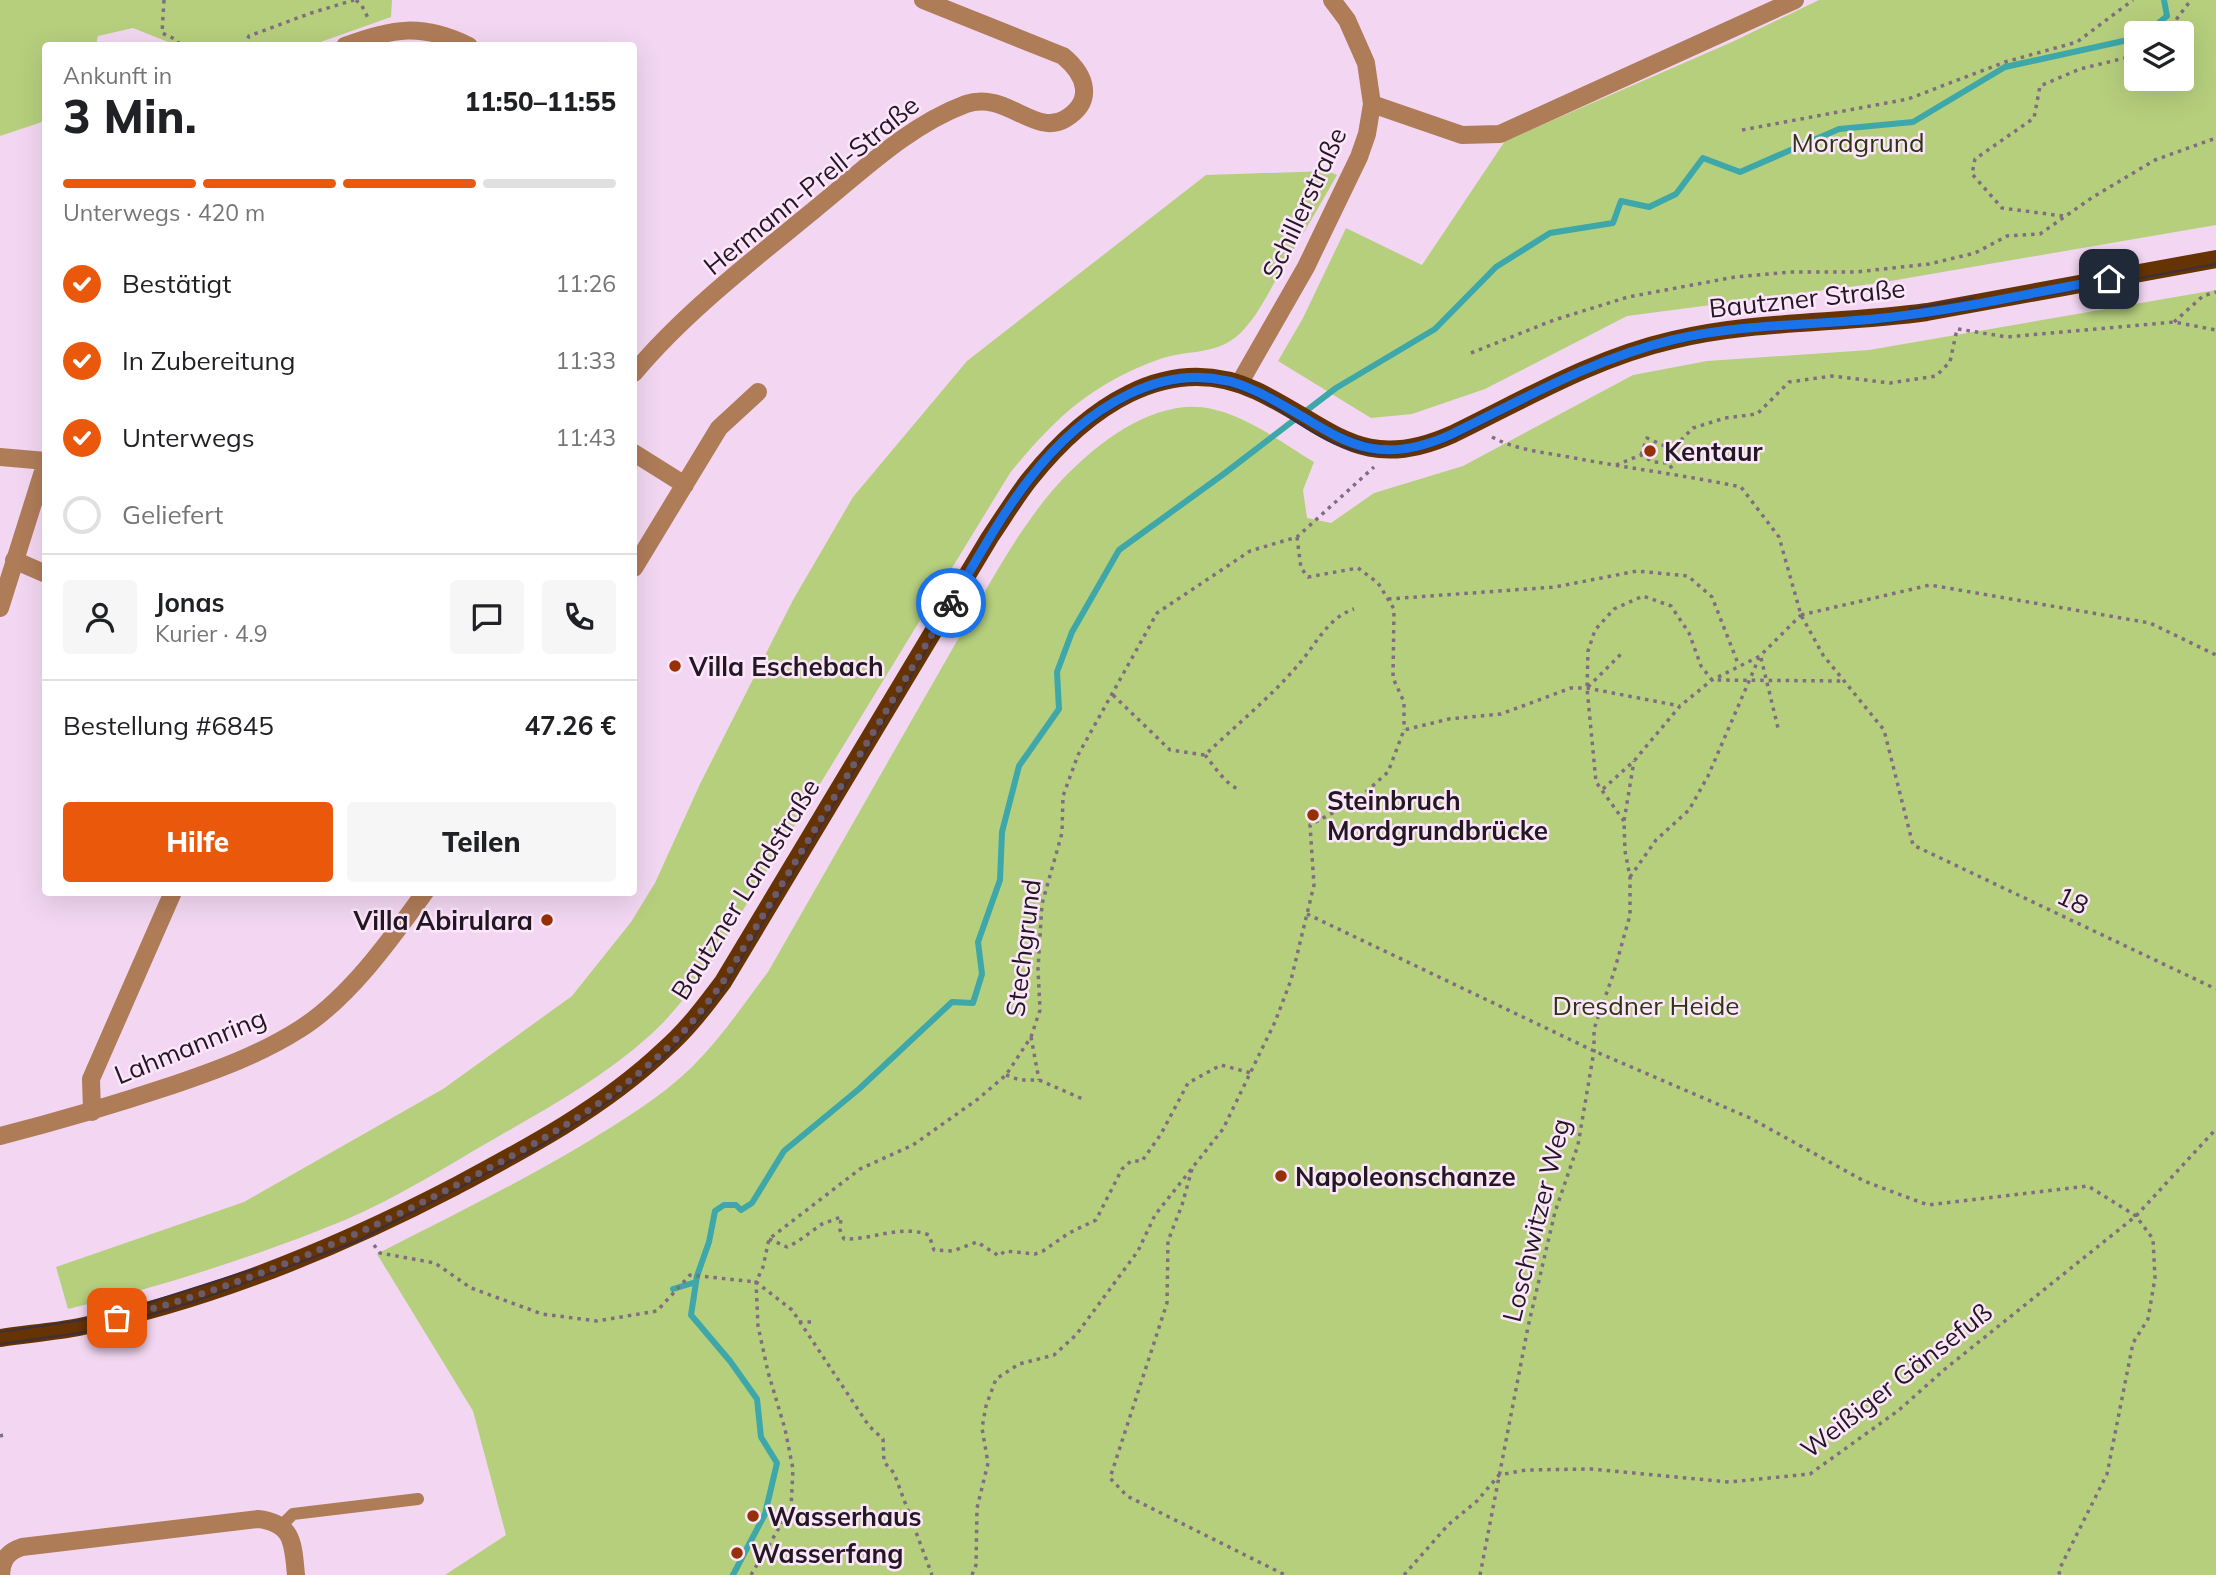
<!DOCTYPE html>
<html lang="de">
<head>
<meta charset="utf-8">
<style>
	body { margin:0; font-family:Mulish,sans-serif; background:#f6f6f6; color:#202124; height:100vh; display:flex; flex-direction:column; font-size:26px; white-space:nowrap }
	* { box-sizing:border-box; margin:0 }
	p { font-size:23px; color:#757577 }
	.icon { flex:none; width:38px; height:38px; fill:none; stroke:currentColor; stroke-width:2; stroke-linecap:round; stroke-linejoin:round }
	.map { position:relative; flex:1; overflow:hidden }
	.drawer { position:absolute; left:42px; top:42px; width:595px; height:854px; display:flex; flex-direction:column; background:#fff; border-radius:7px; box-shadow:0 7px 28px #0002 }
	.drawer>* { flex:none }
	.fabs { position:absolute; left:2124px; top:21px; display:grid; gap:14px }
	.fabs a { display:grid; place-items:center; width:70px; height:70px; border-radius:7px; background:#fff; box-shadow:0 7px 28px #0002; font-size:35px }
	.pin { position:absolute; display:grid; place-items:center; width:60px; height:60px; color:#fff; margin:-30px; border-radius:14px; box-shadow:0 4px 10px #0006 }
	.courier { position:absolute; display:grid; place-items:center; width:70px; height:70px; margin:-35px; border:5px solid #1a73e8; border-radius:50%; background:#fff; color:#222; box-shadow:0 2px 9px #0007 }
	.summary em { font-style:normal; font-weight:800 }
	.summary div { display:flex; flex-direction:column-reverse }
	.summary { display:flex; align-items:center; justify-content:space-between; height:119px; padding:0 21px }
	h1 { font-size:46px; font-weight:800; line-height:52px }
	.bar { display:grid; grid-template-columns:repeat(4,1fr); gap:10px 7px; align-content:center; height:84px; padding:0 21px }
	.bar i { height:9px; border-radius:5px; background:#e0e0e0 }
	.bar .on { background:#ea580c }
	.bar p { grid-column:span 4 }
	.line { display:flex; align-items:center; gap:18px; padding:0 21px; border-top:2px solid #e0e0e0 }
	.line div { flex:1 }
	.round { display:grid; place-items:center; flex:none; width:74px; height:74px; border-radius:7px; background:#f6f6f6 }
	ol { padding:0 21px; list-style:none }
	li { display:flex; align-items:center; gap:21px; height:77px }
	li p { margin-inline-start:auto }
	li .icon { padding:7px; border-radius:50%; background:#ea580c; color:#fff; stroke-width:4 }
	li:last-child { color:#757577 }
	li i { width:38px; height:38px; border:4px solid #e0e0e0; border-radius:50% }
	.action { display:flex; gap:14px; margin-top:auto; padding:14px 21px }
	.action a { flex:1; height:80px; border-radius:7px; background:#ea580c; color:#fff; font-size:28px; font-weight:800; line-height:80px; text-align:center }
	.action a+a { background:#f6f6f6; color:#202124 }
	.map>svg:first-child { display:block }
</style>
</head>
<body>
<div class="map">
<svg width="2216" height="1575" viewBox="0 0 2216 1575">
	<rect width="100%" height="100%" fill="#f3d7f2"/>
	<path fill="#b6cf7d" fill-rule="evenodd" d="M0 0H392L391 17 312 45H173V44L133 28 98 36 96 45 46 46 45 121 0 136Z
		M1819 0H2216V225L1879 283 1627 316 1485 389 1412 414 1371 418 1278 361 1303 318 1346 228 1422 265 1505 141 1732 42ZM2137 33H2182V79H2137Z
		M1328 171 1337 175C1319 207 1300 239 1281 271 1268 293 1256 320 1236 337 1214 355 1185 350 1160 359 1091 384 1056 417 1010 473L707 969C689 992 671 1017 648 1037 602 1078 548 1108 494 1139 445 1167 397 1198 345 1220 255 1257 163 1286 68 1309L56 1267 244 1202 443 1089 572 996 631 922 655 883 700 784 793 600 853 497 967 361 1206 175Z
		M2216 290V1575H445L506 1535 473 1411 377 1254C447 1218 517 1184 584 1144 621 1121 660 1098 692 1067 721 1038 744 1004 768 972 826 871 883 770 941 669 976 609 1014 532 1060 482 1092 448 1136 412 1185 407 1231 403 1277 440 1314 462L1303 490 1307 518 1331 523 1374 493 1463 466 1633 375 1707 361 1869 350Z"/>
	<g fill="none" stroke-linecap="round" stroke-linejoin="round">
		<path stroke="#3da7a9" stroke-width="6" d="M2146 33 2167 16 2164 0
			M673 1289 696 1282
			M733 1575 765 1514 777 1463 761 1437 757 1399 730 1361 691 1315 697 1276 709 1242 715 1211 724 1205H736L741 1210 752 1203 784 1151 859 1089 952 1002 973 1003 982 974 978 942 1000 880 1002 832 1019 766 1059 709 1057 672 1072 632 1119 550 1225 473 1336 388 1435 329 1496 267 1550 233 1613 223 1621 201 1649 207 1676 194 1703 158 1740 172 1839 129 1913 122 2005 67 2137 38"/>
		<path stroke="#806e80" stroke-width="3.5" stroke-dasharray="3.5 5" stroke-linecap="butt" d="M164 0 162 33 177 40 180 46
			M356 0 362 6 368 18
			M2166 33 2191 0
			M244 46 249 36 311 13 354 0
			M1742 130 1908 99 2005 62 2077 42 2133 0
			M2063 216 2002 208 1972 174 1975 159 2034 118 2040 86 2080 69 2137 55
			M2174 322 2203 296 2216 292
			M1958 329 2007 337 2174 322 2216 330
			M1471 353 1554 320 1628 297 1735 277 1792 272H1856L1929 264 1975 253 2007 236 2040 234 2093 197 2155 160 2216 138
			M1492 437C1516 450 1542 452 1569 457 1626 468 1684 475 1741 487L1779 537 1801 615 1823 655 1884 730 1913 845 2216 989
			M1641 455 1647 438 1667 447 1669 461
			M1669 463 1682 439 1693 428 1725 418 1757 414 1789 382 1832 376 1890 383 1936 376 1950 362 1957 329
			M1616 465 1641 455 1653 462 1669 463 1674 473
			M1297 537 1301 568 1308 577 1358 568 1378 583 1394 609 1393 678 1404 702V730
			M1388 599 1555 587 1637 571 1688 576 1712 597 1739 666
			M1801 615 1930 585 2150 623 2216 655
			M1761 658 1779 732
			M1588 687 1624 651
			M1113 695 1170 750 1205 755C1234 727 1272 696 1298 665 1316 645 1327 618 1354 609
			M1205 755C1215 767 1225 784 1240 790
			M1603 789 1634 761 1680 706 1712 680 1760 656 1801 615
			M1624 821 1596 782 1587 688 1588 651 1595 630 1614 609 1643 596 1671 606 1689 633 1701 666 1712 680 1844 681
			M1630 877 1656 840 1689 810 1708 776 1759 658
			M1307 914 1594 1051 1750 1118 1864 1181 1928 1205 2088 1186 2136 1216 2153 1239 2155 1278 2148 1319 2133 1343 2107 1474 2060 1568 2059 1575
			M1031 1037 1039 1080
			M1006 1075 1020 1080H1039L1085 1100
			M1192 1169 1182 1205 1168 1241 1167 1303 1110 1478 1127 1496 1285 1575
			M769 1239 787 1247 797 1242 822 1224 841 1217 840 1230 844 1239C873 1240 900 1224 929 1235L934 1250 953 1251 977 1242 999 1256 1005 1251 1035 1254 1043 1251 1069 1233 1096 1220 1122 1169 1131 1161H1142L1161 1134 1188 1083 1221 1065 1251 1073
			M374 1245 380 1253 435 1263 471 1288 542 1314 597 1321 657 1311 690 1275 756 1282 792 1310 869 1426 883 1439 884 1462 894 1473 932 1575
			M799 1322H814
			M0 1436 3 1435
			M751 1575 791 1508 793 1469 785 1429 768 1372 758 1326 756 1282 763 1267 769 1239 860 1169 913 1145 978 1099 1006 1075 1031 1037 1040 1010 1038 969 1042 904 1062 833 1063 796 1078 755 1157 613 1250 551 1297 537 1374 467
			M972 1575 976 1565 977 1508 988 1463 982 1428 986 1406 996 1379 1019 1364 1054 1355 1076 1335 1138 1251 1155 1215 1223 1129 1275 1022 1291 980 1314 885 1310 825 1357 800 1388 772 1404 730 1449 719 1501 714 1571 688H1587L1680 706
			M1404 1575 1448 1525 1477 1501 1499 1475 1526 1470 1591 1469 1729 1482 1810 1474 1899 1410 1945 1369 2136 1216 2216 1129
			M1480 1575 1528 1327 1555 1212 1578 1145 1594 1051V1029L1614 972 1630 915V877L1625 851 1624 821 1634 761"/>
		<path stroke="#af7c58" stroke-width="12" d="M281 1526 293 1514 418 1499"/>
		<path stroke="#af7c58" stroke-width="18" d="M345 46C392 28 422 23 469 46
			M1372 104 1462 135 1500 134 1795 0
			M634 373C684 313 753 260 814 210 861 172 909 125 966 104 1005 90 1035 137 1065 119 1095 101 1086 75 1063 56L923 0
			M634 453 685 485
			M0 457 46 461
			M14 560 46 574
			M634 568 719 428 758 392
			M0 608 46 462
			M92 1112 91 1079 173 892
			M0 1136C59 1121 116 1104 173 1085 217 1070 261 1054 300 1029 349 998 391 939 425 892
			M1 1575C2 1560 7 1552 22 1547L258 1519C294 1523 293 1545 296 1575"/>
		<path stroke="#af7c58" stroke-width="18" d="M1239 384 1306 267 1359 157 1367 134 1372 104 1366 63 1347 20 1332 0"/>
		<path stroke="#663302" stroke-width="18" d="M0 1338C26 1334 53 1332 79 1327 208 1301 339 1247 456 1186 529 1147 604 1107 664 1050 687 1030 705 1006 723 982L990 537C1003 518 1015 498 1029 480 1084 411 1166 348 1257 391 1332 427 1362 475 1453 434 1525 399 1594 358 1673 340 1756 320 1843 324 1927 312L2216 259"/>
		<path stroke="#3c303c" stroke-width="2" d="M1910 309 1973 298
			M1266 391C1302 411 1340 441 1382 445
			M0 1332 76 1321 135 1307 257 1268
			M0 1344 79 1333 136 1319 196 1301 355 1242 545 1143 609 1101 668 1053 700 1019 726 984 993 539C1012 511 1030 482 1054 457 1104 402 1180 361 1253 395 1282 409 1306 432 1336 444 1375 462 1416 454 1455 438L1591 369 1635 354 1673 344 1727 333 1882 323 1934 316 2216 264"/>
	</g>
	<g fill="none" stroke-linecap="round" stroke-linejoin="round">
		<path stroke="#6b5b6b" stroke-width="7" stroke-dasharray="0 12.6" d="M117 1318C239 1288 355 1238 466 1180 536 1144 607 1105 665 1050 687 1030 705 1006 723 982L951 603"/>
		<path stroke="#1a73e8" stroke-width="9" d="M951 603C975 563 998 520 1027 482 1080 412 1168 348 1258 392 1332 428 1363 475 1452 434 1524 399 1593 359 1672 340 1742 323 1812 326 1883 318 1959 310 2034 292 2109 279"/>
	</g>
	<g fill="#963007" stroke="#fde6fc" stroke-width="2.5">
		<circle cx="1650" cy="451" r="7"/>
		<circle cx="675" cy="666" r="7"/>
		<circle cx="1313" cy="815" r="7"/>
		<circle cx="547" cy="920" r="7"/>
		<circle cx="1281" cy="1176" r="7"/>
		<circle cx="753" cy="1516" r="7"/>
		<circle cx="737" cy="1553" r="7"/>
	</g>
	<g text-anchor="middle" dominant-baseline="central" stroke-width="5" stroke-linejoin="round" paint-order="stroke">
		<g font-size="26" fill="#2c3711" stroke="#fde6fc">
			<text x="1858" y="142">Mordgrund</text>
			<text x="1646" y="1005">Dresdner Heide</text>
		</g>
		<g font-size="26" fill="#221822" stroke="#fde6fc">
			<text transform="translate(811 185) rotate(-39)">Hermann-Prell-Straße</text>
			<text transform="translate(1304 203) rotate(-65)">Schillerstraße</text>
			<text transform="translate(1807 298) rotate(-6)">Bautzner Straße</text>
			<text transform="translate(745 889) rotate(-58)">Bautzner Landstraße</text>
			<text transform="translate(2073 900) rotate(26)">18</text>
			<text transform="translate(1023 948) rotate(-83)">Stechgrund</text>
			<text transform="translate(190 1046) rotate(-22)">Lahmannring</text>
			<text transform="translate(1536 1220) rotate(-76)">Loschwitzer Weg</text>
			<text transform="translate(1896 1380) rotate(-38)">Weißiger Gänsefuß</text>
		</g>
		<g font-size="26" font-weight="bold" fill="#221822" stroke="#fde6fc" text-anchor="start">
			<text x="1664" y="451">Kentaur</text>
			<text x="689" y="666">Villa Eschebach</text>
			<text x="1327" y="800">Steinbruch<tspan x="1327" dy="30">Mordgrundbrücke</tspan></text>
			<text x="533" y="920" text-anchor="end">Villa Abirulara</text>
			<text x="1295" y="1176">Napoleonschanze</text>
			<text x="767" y="1516">Wasserhaus</text>
			<text x="751" y="1553">Wasserfang</text>
		</g>
	</g>
</svg>
<div class="fabs">
<a><svg class="icon" aria-label="layers" viewBox="0 0 24 24"><path d="M12 4l9 5-9 5-9-5zM3 14l9 5 9-5"/></svg></a>
</div>
<div class="pin" style="left:117px;top:1318px;background:#ea580c"><svg class="icon" aria-label="bag" viewBox="0 0 24 24"><path d="M5 8h14l-1 12H6zM9 8a3 3 0 0 1 6 0"/></svg></div>
<div class="pin" style="left:2109px;top:279px;background:#1f2937"><svg class="icon" aria-label="home" viewBox="0 0 24 24"><path d="M3 11l9-7 9 7M6 9v11h12V9"/></svg></div>
<div class="courier" style="left:951px;top:603px"><svg class="icon" aria-label="bike" viewBox="0 0 24 24"><circle cx="6" cy="16" r="4"/><circle cx="18" cy="16" r="4"/><path d="M6 16l4-8h5l3 8M10 8l3 8H6M13 5h3"/></svg></div>
<section class="drawer">
<div class="summary"><div><h1>3 Min.</h1><p>Ankunft in</p></div><em>11:50–11:55</em></div>
<div class="bar"><i class="on"></i><i class="on"></i><i class="on"></i><i></i><p>Unterwegs · 420 m</p></div>
<ol>
<li><svg class="icon" aria-label="check" viewBox="0 0 24 24"><path d="M5 12l5 5 9-10"/></svg>Bestätigt<p>11:26</p></li>
<li><svg class="icon" aria-label="check" viewBox="0 0 24 24"><path d="M5 12l5 5 9-10"/></svg>In Zubereitung<p>11:33</p></li>
<li><svg class="icon" aria-label="check" viewBox="0 0 24 24"><path d="M5 12l5 5 9-10"/></svg>Unterwegs<p>11:43</p></li>
<li><i></i>Geliefert</li>
</ol>
<div class="line" style="height:126px"><a class="round"><svg class="icon" aria-label="person" viewBox="0 0 24 24"><circle cx="12" cy="8" r="4"/><path d="M4 21q1-7 8-7t8 7"/></svg></a><div><b>Jonas</b><p>Kurier · 4.9</p></div><a class="round"><svg class="icon" aria-label="chat" viewBox="0 0 24 24"><path d="M4 5h16v11H9l-5 4z"/></svg></a><a class="round"><svg class="icon" aria-label="phone" viewBox="0 0 24 24"><path d="M5 4h4l2 5-3 2q2 4 5 5l2-3 5 2v4C11 20 4 13 5 4z"/></svg></a></div>
<div class="line" style="height:91px"><div>Bestellung #6845</div><b>47.26 €</b></div>
<div class="action"><a>Hilfe</a><a>Teilen</a></div>
</section>
</div>
</body>
</html>
